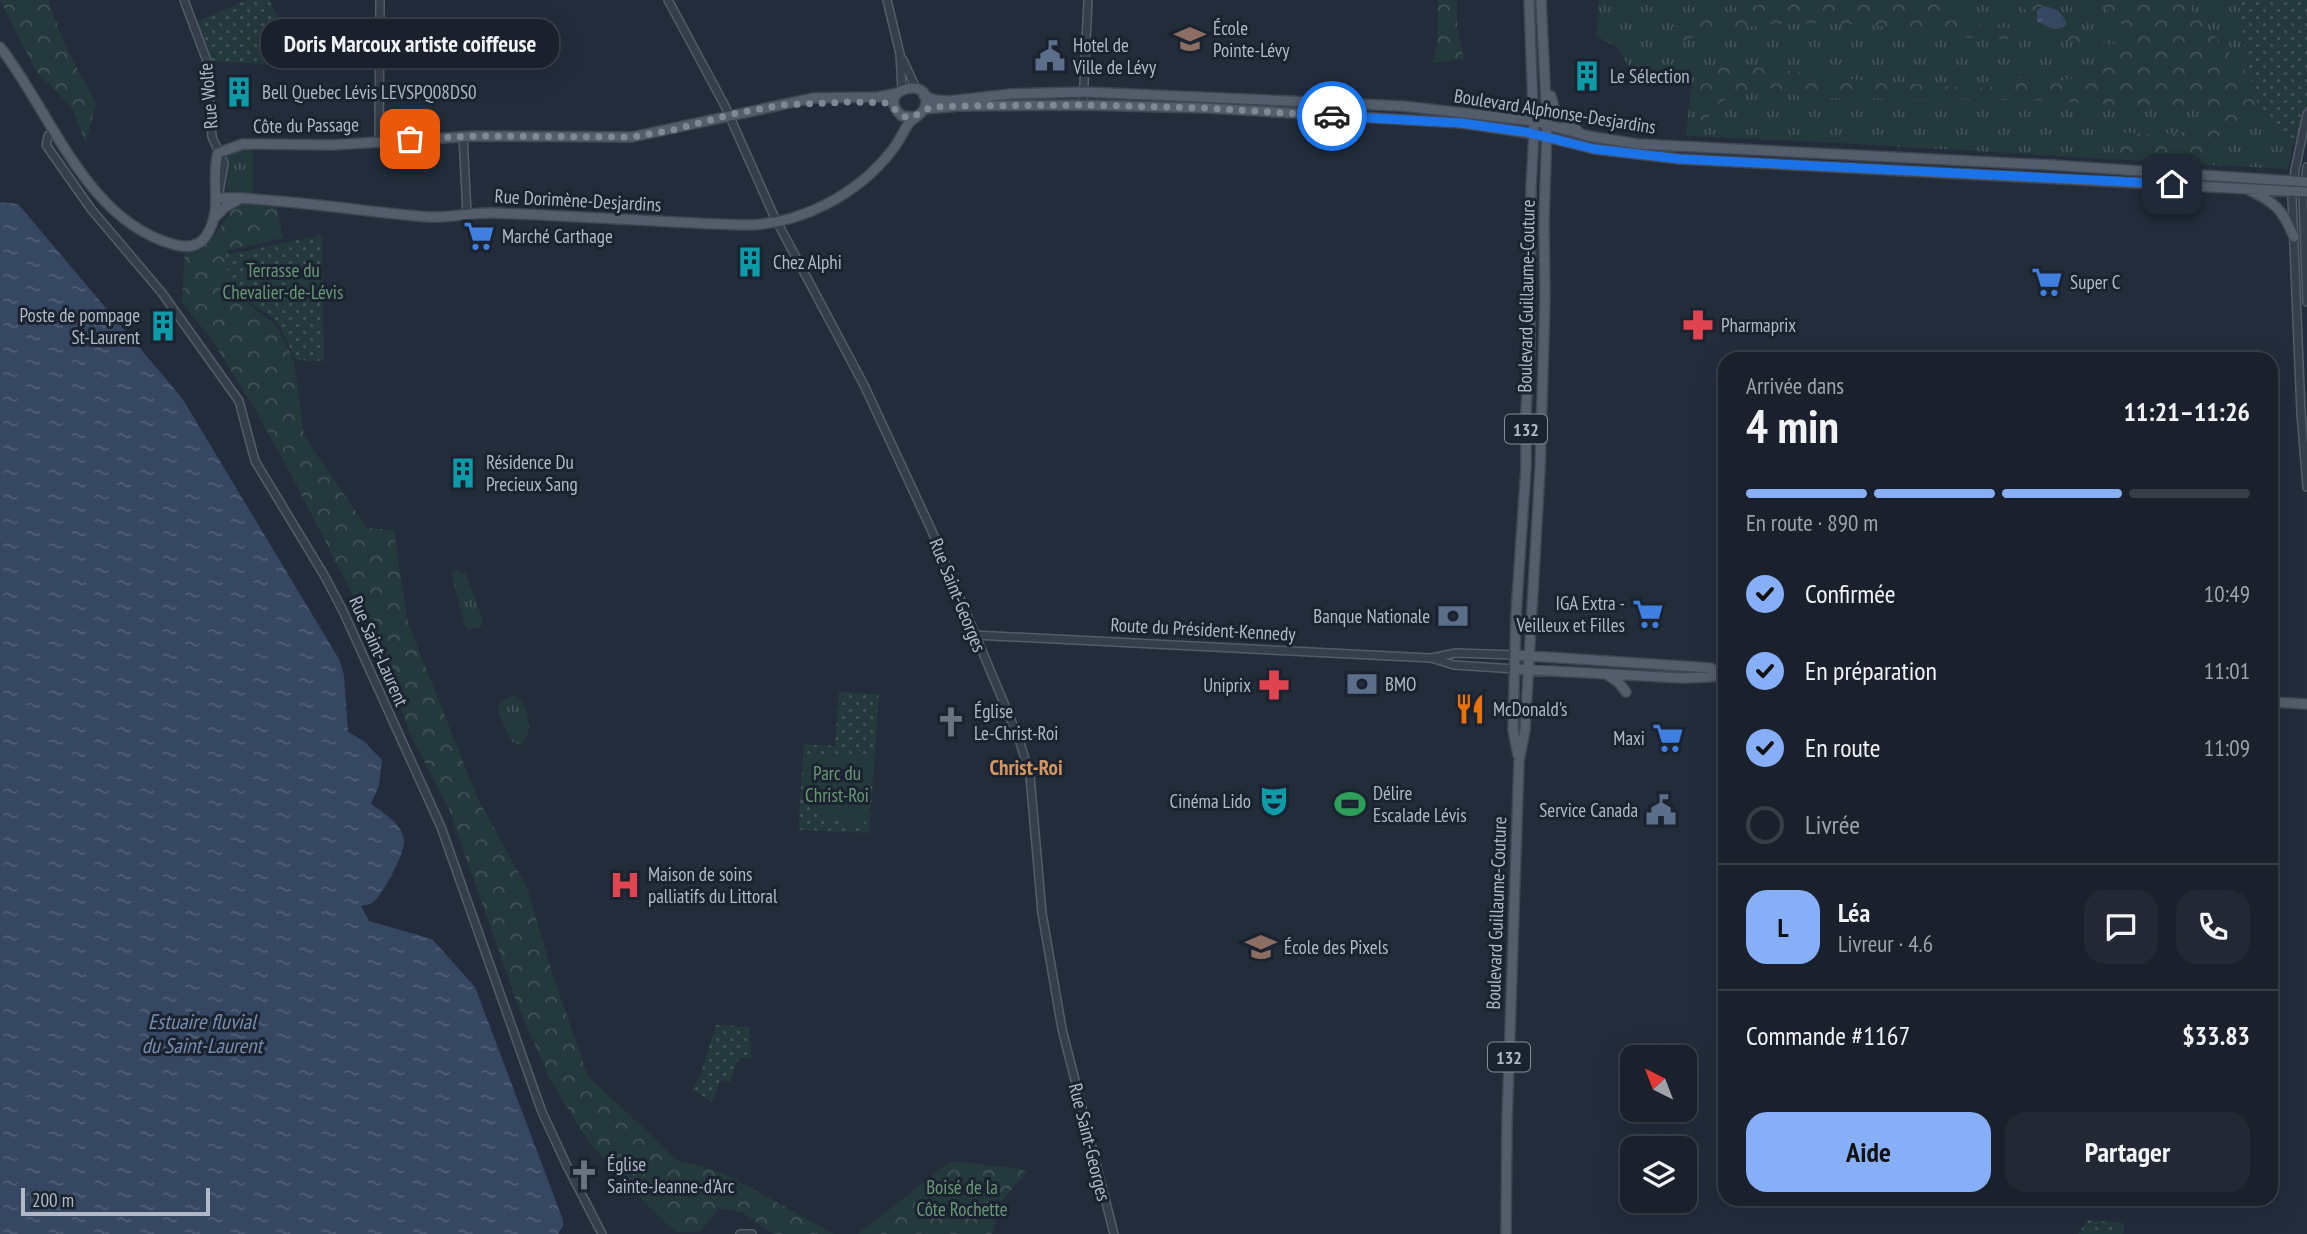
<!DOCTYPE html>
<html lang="fr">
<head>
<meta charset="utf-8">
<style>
	body { margin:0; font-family:"PT Sans Narrow",sans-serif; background:#232934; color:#f1f3f6; height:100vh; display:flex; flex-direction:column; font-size:26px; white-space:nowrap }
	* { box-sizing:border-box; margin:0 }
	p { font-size:23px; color:#9fa3a9 }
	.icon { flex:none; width:38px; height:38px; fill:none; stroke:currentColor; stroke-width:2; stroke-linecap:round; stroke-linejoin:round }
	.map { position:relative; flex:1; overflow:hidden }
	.panel { position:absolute; left:1718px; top:352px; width:560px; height:854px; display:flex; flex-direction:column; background:#1a212c; border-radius:21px; box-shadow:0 7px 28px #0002,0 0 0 2px #383e48 }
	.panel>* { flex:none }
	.needle { width:46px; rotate:318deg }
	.buttons { position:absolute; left:1620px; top:1045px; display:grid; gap:14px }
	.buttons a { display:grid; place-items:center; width:77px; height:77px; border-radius:14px; background:#1a212c; box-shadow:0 7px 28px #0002,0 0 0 2px #383e48; font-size:35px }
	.scale { position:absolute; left:21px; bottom:18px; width:189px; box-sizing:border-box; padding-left:7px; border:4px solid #b1b9c7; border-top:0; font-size:19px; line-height:24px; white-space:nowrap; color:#b1b9c7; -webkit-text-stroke:5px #1b2330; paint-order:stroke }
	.pin { position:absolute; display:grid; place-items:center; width:60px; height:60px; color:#fff; margin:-30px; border-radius:14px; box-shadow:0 4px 10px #0006 }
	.courier { position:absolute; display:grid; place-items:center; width:70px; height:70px; margin:-35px; border:5px solid #1a73e8; border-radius:50%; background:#fff; color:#222; box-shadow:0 2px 9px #0007 }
	.bubble { position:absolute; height:49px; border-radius:21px; background:#1a212c; box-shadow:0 7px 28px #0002,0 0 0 2px #383e48; font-size:23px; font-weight:600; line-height:49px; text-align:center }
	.head em { font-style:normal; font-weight:600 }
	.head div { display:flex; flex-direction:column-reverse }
	.head { display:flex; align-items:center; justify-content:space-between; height:119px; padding:0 28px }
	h1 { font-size:46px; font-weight:600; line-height:52px }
	.bar { display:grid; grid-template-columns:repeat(4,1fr); gap:10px 7px; align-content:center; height:84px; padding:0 28px }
	.bar i { height:9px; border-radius:5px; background:#383e48 }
	.bar .active { background:#86aff7 }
	.bar p { grid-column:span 4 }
	.line { display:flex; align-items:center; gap:18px; padding:0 28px; border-top:2px solid #383e48 }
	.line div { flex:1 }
	.round { display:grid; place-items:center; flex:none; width:74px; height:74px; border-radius:21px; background:#232934 }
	ol { padding:0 28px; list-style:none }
	li { display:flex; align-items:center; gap:21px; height:77px }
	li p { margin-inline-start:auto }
	li .icon { padding:7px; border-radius:50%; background:#86aff7; color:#111; stroke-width:4 }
	li:last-child { color:#9fa3a9 }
	li i { width:38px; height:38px; border:4px solid #383e48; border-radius:50% }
	.action { display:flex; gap:14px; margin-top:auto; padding:14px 28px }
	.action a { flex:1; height:80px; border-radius:21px; background:#86aff7; color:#111; font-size:28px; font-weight:600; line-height:80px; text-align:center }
	.action a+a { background:#232934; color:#f1f3f6 }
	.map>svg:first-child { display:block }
</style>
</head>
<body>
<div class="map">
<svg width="2307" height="1234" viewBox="0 0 2307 1234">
	<defs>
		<pattern id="grass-tufts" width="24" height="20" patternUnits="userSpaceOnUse" patternTransform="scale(1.75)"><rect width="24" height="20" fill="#24393c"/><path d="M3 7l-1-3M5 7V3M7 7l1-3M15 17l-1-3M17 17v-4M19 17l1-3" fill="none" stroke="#415457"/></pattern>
		<pattern id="forest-crowns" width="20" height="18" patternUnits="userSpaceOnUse" patternTransform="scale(1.75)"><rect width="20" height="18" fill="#24393c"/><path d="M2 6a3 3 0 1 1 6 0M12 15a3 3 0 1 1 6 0" fill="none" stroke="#415457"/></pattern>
		<pattern id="park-dots" width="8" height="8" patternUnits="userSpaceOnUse" patternTransform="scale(1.75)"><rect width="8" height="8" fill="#24393c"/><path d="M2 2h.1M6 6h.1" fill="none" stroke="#415457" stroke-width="1.8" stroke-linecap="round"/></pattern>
		<pattern id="water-ripples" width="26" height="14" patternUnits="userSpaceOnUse" patternTransform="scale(1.75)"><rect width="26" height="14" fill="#364762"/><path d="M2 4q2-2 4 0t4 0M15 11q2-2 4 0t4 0" fill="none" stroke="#515f77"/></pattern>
	</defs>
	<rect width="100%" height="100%" fill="#222c3b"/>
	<path fill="url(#grass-tufts)" d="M1599 0H2239L2245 50 2253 91 2293 144 2288 169C2087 159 1887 144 1686 136L1692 76 1629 67 1617 47 1596 36Z
		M253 146V195L230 193 226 186 228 164 225 153 229 150Z
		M458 570 466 574 482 618V625L478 628 468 629 465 626 452 576 453 572Z
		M513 695C530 702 534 734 521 745L511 741 498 711 500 703Z"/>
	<path fill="url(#forest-crowns)" d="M0 0H48L64 43 96 104 86 143 71 106 36 71Z
		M1438 0H1457V27L1464 59 1433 63 1438 38Z
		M1778 0H1940L1984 27 2016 28 2028 36 2024 39C2004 38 1984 40 1964 37 1954 36 1943 32 1933 31 1855 22 1756 16 1682 41L1672 36V27Z
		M2018 0H2037L2044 6 2037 10 2053 30 2063 28 2079 38 2091 37 2106 44H2125L2122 25 2098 0H2183L2248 74 2257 102 2256 123C2207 161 2174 165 2114 157L2113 142 2126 132 2153 135 2206 130 2210 123 2207 115 2199 110 2032 100 1805 98 1774 88 1741 94 1720 102 1703 125C1695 113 1698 82 1696 66L1734 64 1773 68 1825 77 1971 88 2006 86 2025 75C2051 81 2077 85 2100 66L2099 56 2090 47 2040 32Z
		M239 203 277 206 283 238 225 251 232 291 275 324 294 360 304 436 367 528 394 530 408 623 478 799 527 888 554 978 588 1076 678 1161 702 1166 727 1175 834 1234H773L743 1213 719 1208 701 1231 676 1233 635 1193 587 1140 550 1080 518 1006 449 809 410 734 380 649 294 480 253 406 214 343 182 302 185 250C190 249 197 248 202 246 219 238 224 214 239 203Z
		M951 1161 1022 1169 1026 1173 1000 1202 992 1234H858Z"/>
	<path fill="url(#park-dots)" d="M247 0H269L284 30 271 35 276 49V65L207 61 196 22Z
		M2239 0H2307V114L2300 144C2292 144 2291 142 2285 138 2281 135 2275 132 2272 128 2248 102 2243 34 2239 0Z
		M322 235 324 361 296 360 278 323 274 321 275 319 234 292H229L228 287 231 285 226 260 222 257V254L226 251 230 254Z
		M839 692 879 694 869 833 798 830 804 744 835 746Z
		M716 1025 750 1027 751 1058H739L730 1082 720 1080 712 1102 692 1089 701 1073Z
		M2088 1220 2124 1223 2123 1234H2078Z"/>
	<path fill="#24393c" d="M807 754 846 757V754L871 755 874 758 872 783H868L864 825C812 821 803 805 807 754Z"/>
	<path fill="url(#water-ripples)" d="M2044 6C2057 9 2061 11 2067 24 2057 34 2048 27 2037 21V10Z
		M0 202 18 204 182 398 339 659 344 675 348 732 364 741 382 760 379 785 371 804C384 814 401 822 404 840 406 851 382 897 372 903 369 905 365 905 361 906L369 921 432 939 475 987 563 1220V1226L558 1234H0Z"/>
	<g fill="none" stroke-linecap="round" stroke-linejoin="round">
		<g stroke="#545c69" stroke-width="10">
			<path id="minor" d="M184 0 207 61 212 137 224 163 218 198
				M668 0 725 106 774 216 864 385 931 529 1019 739 1030 776 1042 913 1062 1029 1114 1234
				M887 0 900 54 902 89
				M903 60 916 88
				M1083 105 1088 0
				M2307 114 2295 170 2292 198 2301 412 2307 487
				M53 132 48 136 46 145 91 209 162 293 239 401 255 461 324 575 343 611 441 827 542 1112 567 1166 602 1234
				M463 136 467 214
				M379 141 380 0
				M2307 167 2303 199 2307 302
				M974 635 1431 658 1454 665 1515 669
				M1431 658 1456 653 1515 655
				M740 1234H752"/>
		</g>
		<g stroke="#3f4754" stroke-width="12">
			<path id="major" d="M0 47C51 112 85 219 172 244 185 248 198 248 206 236 224 210 210 181 218 153L243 144 332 145 476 136 632 137 813 98 878 97 898 93
				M924 96 935 100 949 101 1010 94 1084 92 1402 106 1534 121 1588 136 1637 144 2051 165 2307 182
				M1551 96 1555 111 1577 130
				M924 109 959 106 1081 105 1207 108 1461 123 1534 134 1594 149 1680 159 2307 192
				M2249 190C2276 203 2282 209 2294 237
				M218 198C237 197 257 199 276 201 327 205 378 213 429 217 451 218 471 212 493 213 576 216 659 222 742 225 799 226 859 194 893 149 900 141 903 130 910 122 915 117 922 115 925 107 936 74 871 89 902 116L915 117
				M214 218 225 207 239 199
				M1515 655 1711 668 1719 674
				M1515 669 1682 678 1709 677 1726 674
				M1606 674 1618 682 1626 692
				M2272 702 2307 704
				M1518 755 1513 730 1516 615 1526 467V411L1530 345 1531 187 1534 134 1529 0
				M1506 1234 1507 1122 1519 761 1525 730 1540 469 1545 300 1544 222 1547 124 1541 0"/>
		</g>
		<use href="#minor" stroke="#363e4b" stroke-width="7"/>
		<use href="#major" stroke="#545d6b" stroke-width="9"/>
	</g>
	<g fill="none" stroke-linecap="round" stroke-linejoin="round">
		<path stroke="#7f8896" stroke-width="7" stroke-dasharray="0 12.6" d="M410 139 476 136 632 137 673 130 737 113 781 105 849 102 888 103 902 116 911 118 931 107 959 106 1083 105 1207 108 1332 116"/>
		<path stroke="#1a73e8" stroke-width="9" d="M1332 116 1461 123 1526 132 1594 149 1680 159 2172 184"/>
	</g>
	<defs>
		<g id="school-bare" transform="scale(2.415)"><path d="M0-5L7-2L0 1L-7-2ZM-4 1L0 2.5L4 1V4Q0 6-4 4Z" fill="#8d6e63" stroke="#1b2330" stroke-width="2.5" paint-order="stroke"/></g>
		<g id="civic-bare" transform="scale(2.415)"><path d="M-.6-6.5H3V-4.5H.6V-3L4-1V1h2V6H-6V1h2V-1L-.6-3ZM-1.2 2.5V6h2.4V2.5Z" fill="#5c6f8a" stroke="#1b2330" stroke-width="2.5" paint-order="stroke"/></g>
		<g id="building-bare" transform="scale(2.415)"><path d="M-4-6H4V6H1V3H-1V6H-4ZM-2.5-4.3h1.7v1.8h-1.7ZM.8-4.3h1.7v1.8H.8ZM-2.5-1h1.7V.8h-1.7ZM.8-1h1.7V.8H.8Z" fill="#0f9aa8" stroke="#1b2330" stroke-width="2.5" paint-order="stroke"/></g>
		<g id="supermarket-bare" transform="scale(2.415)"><path d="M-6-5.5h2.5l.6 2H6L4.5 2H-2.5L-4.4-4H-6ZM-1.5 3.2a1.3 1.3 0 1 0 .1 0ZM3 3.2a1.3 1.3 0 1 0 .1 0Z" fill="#3f7fe0" stroke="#1b2330" stroke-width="2.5" paint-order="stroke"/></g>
		<g id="pharmacy-bare" transform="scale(2.415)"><path d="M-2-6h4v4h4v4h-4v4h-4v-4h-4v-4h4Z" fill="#e0444e" stroke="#1b2330" stroke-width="2.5" paint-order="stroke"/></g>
		<g id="bank-bare" transform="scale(2.415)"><path d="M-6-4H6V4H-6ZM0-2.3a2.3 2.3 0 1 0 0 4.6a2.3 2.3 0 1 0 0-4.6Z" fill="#5c6f8a" stroke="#1b2330" stroke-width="2.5" paint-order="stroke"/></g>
		<g id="restaurant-bare" transform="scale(2.415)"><path d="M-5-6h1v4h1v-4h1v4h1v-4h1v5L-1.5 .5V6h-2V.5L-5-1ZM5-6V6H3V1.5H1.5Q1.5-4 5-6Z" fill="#e8710a" stroke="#1b2330" stroke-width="2.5" paint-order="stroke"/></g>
		<g id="church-bare" transform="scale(2.415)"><path d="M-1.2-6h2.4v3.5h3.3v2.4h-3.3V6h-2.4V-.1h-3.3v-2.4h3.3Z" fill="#6b7280" stroke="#1b2330" stroke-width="2.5" paint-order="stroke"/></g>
		<g id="theatre-bare" transform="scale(2.415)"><path d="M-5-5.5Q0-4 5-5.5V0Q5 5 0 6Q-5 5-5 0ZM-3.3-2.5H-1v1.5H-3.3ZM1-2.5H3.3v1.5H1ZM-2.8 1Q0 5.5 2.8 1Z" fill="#0f9aa8" stroke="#1b2330" stroke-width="2.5" paint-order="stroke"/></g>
		<g id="stadium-bare" transform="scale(2.415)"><path d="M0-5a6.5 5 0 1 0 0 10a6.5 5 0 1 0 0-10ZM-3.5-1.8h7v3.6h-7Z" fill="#2e9e5b" stroke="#1b2330" stroke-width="2.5" paint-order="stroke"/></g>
		<g id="hospital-bare" transform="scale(2.415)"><path d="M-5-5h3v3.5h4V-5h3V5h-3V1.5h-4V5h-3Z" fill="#e0444e" stroke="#1b2330" stroke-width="2.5" paint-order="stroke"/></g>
	</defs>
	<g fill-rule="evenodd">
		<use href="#school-bare" x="1190" y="39"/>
		<use href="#civic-bare" x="1050" y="56"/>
		<use href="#building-bare" x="1587" y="76"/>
		<use href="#building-bare" x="239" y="92"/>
		<use href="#supermarket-bare" x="479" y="236"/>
		<use href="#building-bare" x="750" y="262"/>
		<use href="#supermarket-bare" x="2047" y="282"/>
		<use href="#pharmacy-bare" x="1698" y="325"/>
		<use href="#building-bare" x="163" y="326"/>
		<use href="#building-bare" x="463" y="473"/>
		<use href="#supermarket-bare" x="1648" y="614"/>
		<use href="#bank-bare" x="1453" y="616"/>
		<use href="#bank-bare" x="1362" y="684"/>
		<use href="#pharmacy-bare" x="1274" y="685"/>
		<use href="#restaurant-bare" x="1470" y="709"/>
		<use href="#church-bare" x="951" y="722"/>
		<use href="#supermarket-bare" x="1668" y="738"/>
		<use href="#theatre-bare" x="1274" y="801"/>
		<use href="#stadium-bare" x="1350" y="804"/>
		<use href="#civic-bare" x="1661" y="810"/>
		<use href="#hospital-bare" x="625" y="885"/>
		<use href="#school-bare" x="1261" y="947"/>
		<use href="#church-bare" x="584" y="1175"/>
	</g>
	<g text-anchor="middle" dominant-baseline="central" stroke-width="6" stroke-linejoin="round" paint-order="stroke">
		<g fill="#1b2330" stroke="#848c9a" stroke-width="2">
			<rect x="1505" y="414.5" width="42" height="29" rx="5"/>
			<rect x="1488" y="1042.5" width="42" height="29" rx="5"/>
		</g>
		<g font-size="18" font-weight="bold" fill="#b1b9c7">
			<text x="1526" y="429">132</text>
			<text x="1509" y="1057">132</text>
		</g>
		<g font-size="19" fill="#b1b9c7" stroke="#1b2330" text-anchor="start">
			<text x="1213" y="28">École<tspan x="1213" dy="22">Pointe-Lévy</tspan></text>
			<text x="1073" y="45">Hotel de<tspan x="1073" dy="22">Ville de Lévy</tspan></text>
			<text x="1610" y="76">Le Sélection</text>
			<text x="262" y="92">Bell Quebec Lévis LEVSPQ08DS0</text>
			<text x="502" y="236">Marché Carthage</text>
			<text x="773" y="262">Chez Alphi</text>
			<text x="2070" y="282">Super C</text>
			<text x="140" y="315" text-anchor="end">Poste de pompage<tspan x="140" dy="22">St-Laurent</tspan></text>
			<text x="1721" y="325">Pharmaprix</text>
			<text x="486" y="462">Résidence Du<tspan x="486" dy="22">Precieux Sang</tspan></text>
			<text x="1625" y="603" text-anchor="end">IGA Extra -<tspan x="1625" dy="22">Veilleux et Filles</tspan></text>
			<text x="1430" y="616" text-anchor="end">Banque Nationale</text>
			<text x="1385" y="684">BMO</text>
			<text x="1251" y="685" text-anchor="end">Uniprix</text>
			<text x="1493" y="709">McDonald's</text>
			<text x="974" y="711">Église<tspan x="974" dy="22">Le-Christ-Roi</tspan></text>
			<text x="1645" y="738" text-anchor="end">Maxi</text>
			<text x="1373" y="793">Délire<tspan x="1373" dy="22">Escalade Lévis</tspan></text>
			<text x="1251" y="801" text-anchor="end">Cinéma Lido</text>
			<text x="1638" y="810" text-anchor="end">Service Canada</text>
			<text x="648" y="874">Maison de soins<tspan x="648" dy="22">palliatifs du Littoral</tspan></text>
			<text x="1284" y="947">École des Pixels</text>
			<text x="607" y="1164">Église<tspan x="607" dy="22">Sainte-Jeanne-d'Arc</tspan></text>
		</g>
		<g font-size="19" fill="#b1b9c7" stroke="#1b2330">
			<text transform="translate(208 96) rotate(-95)">Rue Wolfe</text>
			<text transform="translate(1555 111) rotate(9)">Boulevard Alphonse-Desjardins</text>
			<text transform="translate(306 125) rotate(-1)">Côte du Passage</text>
			<text transform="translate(578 200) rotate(3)">Rue Dorimène-Desjardins</text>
			<text transform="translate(1526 296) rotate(-89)">Boulevard Guillaume-Couture</text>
			<text transform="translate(958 595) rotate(68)">Rue Saint-Georges</text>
			<text transform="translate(1203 629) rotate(3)">Route du Président-Kennedy</text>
			<text transform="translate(379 651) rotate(66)">Rue Saint-Laurent</text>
			<text transform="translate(1496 913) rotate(-88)">Boulevard Guillaume-Couture</text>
			<text transform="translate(1090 1142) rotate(76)">Rue Saint-Georges</text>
		</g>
		<g font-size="19" fill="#699875" stroke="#1b2330">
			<text x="283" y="270">Terrasse du<tspan x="283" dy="22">Chevalier-de-Lévis</tspan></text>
			<text x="837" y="773">Parc du<tspan x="837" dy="22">Christ-Roi</tspan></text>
			<text x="962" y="1187">Boisé de la<tspan x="962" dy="22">Côte Rochette</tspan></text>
		</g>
		<g font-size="21" font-weight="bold" fill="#d49560" stroke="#1b2330">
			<text x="1026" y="767">Christ-Roi</text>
		</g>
		<g font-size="21" font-style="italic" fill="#798eaf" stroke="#1b2330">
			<text x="202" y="1021">Estuaire fluvial<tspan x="202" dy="24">du Saint-Laurent</tspan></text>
		</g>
	</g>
</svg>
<div class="buttons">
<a><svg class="needle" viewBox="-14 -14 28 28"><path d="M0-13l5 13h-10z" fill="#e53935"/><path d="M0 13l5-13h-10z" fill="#9fa3a9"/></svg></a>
<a><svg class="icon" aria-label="layers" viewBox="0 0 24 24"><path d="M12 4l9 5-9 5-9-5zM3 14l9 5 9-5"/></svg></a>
</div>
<div class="scale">200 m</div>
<div class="pin" style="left:410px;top:139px;background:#ea580c"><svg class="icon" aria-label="bag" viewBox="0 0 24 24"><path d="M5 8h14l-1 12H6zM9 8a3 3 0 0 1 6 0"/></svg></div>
<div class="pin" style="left:2172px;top:184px;background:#1f2937"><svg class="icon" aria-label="home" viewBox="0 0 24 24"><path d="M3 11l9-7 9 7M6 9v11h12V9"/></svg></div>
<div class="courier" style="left:1332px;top:116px"><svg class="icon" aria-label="car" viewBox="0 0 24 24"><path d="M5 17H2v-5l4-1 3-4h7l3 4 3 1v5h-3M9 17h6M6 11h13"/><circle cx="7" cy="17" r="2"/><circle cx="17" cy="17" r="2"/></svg></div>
<div class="bubble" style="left:261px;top:19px;width:298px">Doris Marcoux artiste coiffeuse</div>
<section class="panel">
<div class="head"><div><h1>4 min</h1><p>Arrivée dans</p></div><em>11:21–11:26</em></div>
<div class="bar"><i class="active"></i><i class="active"></i><i class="active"></i><i></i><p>En route · 890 m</p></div>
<ol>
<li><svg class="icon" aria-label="check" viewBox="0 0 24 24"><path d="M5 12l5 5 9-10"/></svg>Confirmée<p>10:49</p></li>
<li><svg class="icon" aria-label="check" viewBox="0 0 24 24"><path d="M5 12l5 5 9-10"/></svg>En préparation<p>11:01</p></li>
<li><svg class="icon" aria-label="check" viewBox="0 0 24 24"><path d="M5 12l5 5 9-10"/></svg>En route<p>11:09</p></li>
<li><i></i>Livrée</li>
</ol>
<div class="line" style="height:126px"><b class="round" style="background:#86aff7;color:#111">L</b><div><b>Léa</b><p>Livreur · 4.6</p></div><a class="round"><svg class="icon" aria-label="chat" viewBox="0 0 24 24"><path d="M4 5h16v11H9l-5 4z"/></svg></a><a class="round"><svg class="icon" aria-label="phone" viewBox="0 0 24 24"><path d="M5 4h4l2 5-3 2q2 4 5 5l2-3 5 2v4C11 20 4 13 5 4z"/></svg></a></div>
<div class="line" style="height:91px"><div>Commande #1167</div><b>$33.83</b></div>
<div class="action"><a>Aide</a><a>Partager</a></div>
</section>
</div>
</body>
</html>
